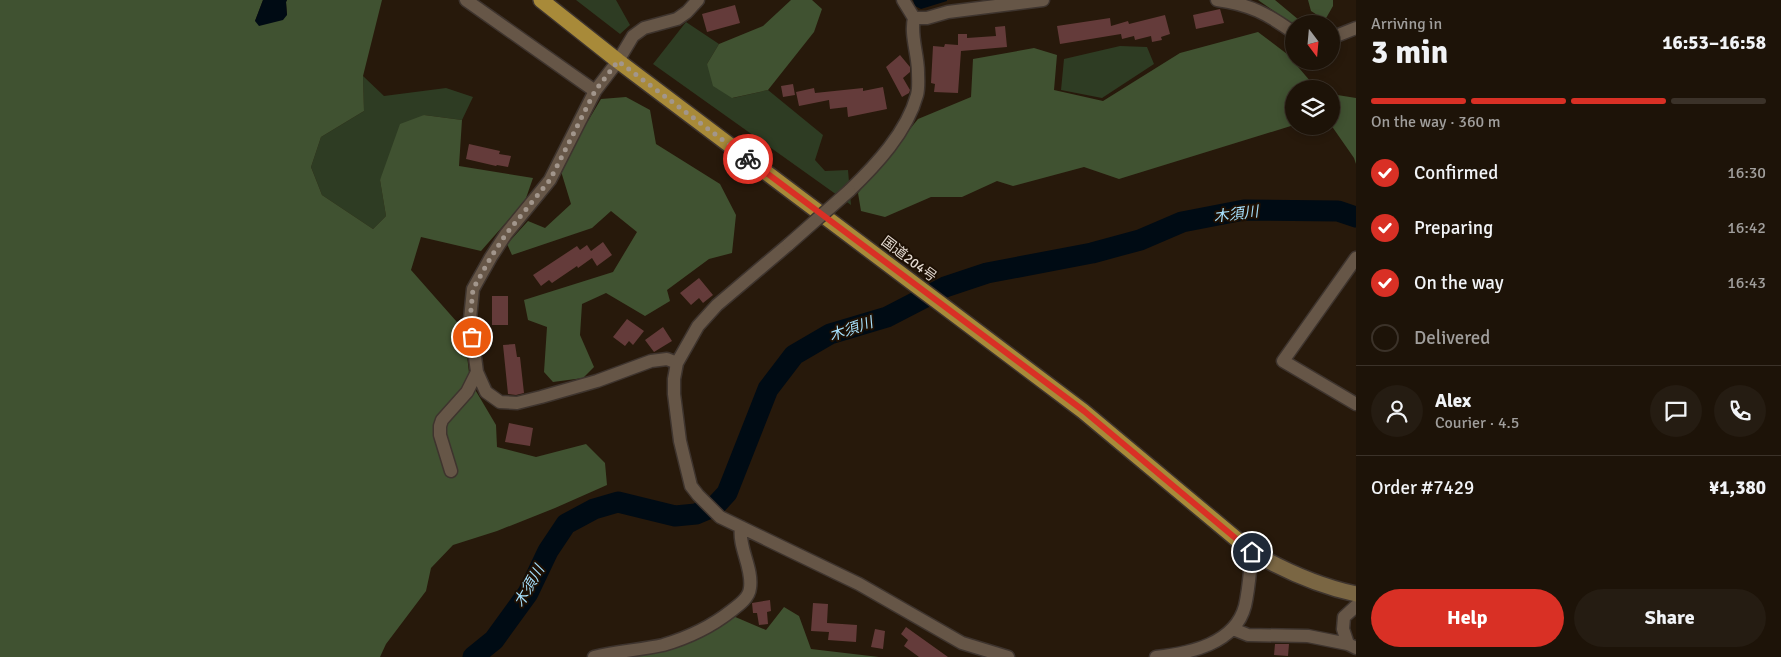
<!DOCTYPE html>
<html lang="en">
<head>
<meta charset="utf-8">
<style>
	body { margin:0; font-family:Signika,"Noto Sans JP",sans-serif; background:#251c12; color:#f1f3f6; height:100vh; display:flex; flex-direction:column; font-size:19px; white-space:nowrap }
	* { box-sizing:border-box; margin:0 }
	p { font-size:16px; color:#a09e9c }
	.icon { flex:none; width:28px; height:28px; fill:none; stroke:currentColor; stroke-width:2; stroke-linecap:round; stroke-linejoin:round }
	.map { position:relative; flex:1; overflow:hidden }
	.drawer { display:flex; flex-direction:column; background:#1d1308; width:425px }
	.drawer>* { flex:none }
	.needle { width:32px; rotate:164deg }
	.buttons { position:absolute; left:1285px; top:15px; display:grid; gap:10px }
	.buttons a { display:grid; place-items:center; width:55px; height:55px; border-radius:50%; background:#1d1308; box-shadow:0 2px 8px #0003,0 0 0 1px #3b3229; font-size:25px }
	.pin { position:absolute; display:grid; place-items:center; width:42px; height:42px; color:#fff; margin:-21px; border:2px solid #fff; border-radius:50%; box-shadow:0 1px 5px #0007 }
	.courier { position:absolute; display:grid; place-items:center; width:50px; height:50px; margin:-25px; border:4px solid #d93025; border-radius:50%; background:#fff; color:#222; box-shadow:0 1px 6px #0007 }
	.overview em { font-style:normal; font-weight:700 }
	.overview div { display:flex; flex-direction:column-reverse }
	.overview { display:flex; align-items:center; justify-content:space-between; height:85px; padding:0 15px }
	h1 { font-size:32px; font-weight:700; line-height:38px }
	.bar { display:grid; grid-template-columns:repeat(4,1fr); gap:8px 5px; align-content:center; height:60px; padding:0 15px }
	.bar i { height:6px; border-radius:4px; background:#3b3229 }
	.bar .selected { background:#d93025 }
	.bar p { grid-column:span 4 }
	.line { display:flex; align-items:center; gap:12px; padding:0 15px; border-top:1px solid #3b3229 }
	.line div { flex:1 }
	.round { display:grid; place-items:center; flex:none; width:52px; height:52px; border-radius:26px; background:#251c12 }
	ol { padding:0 15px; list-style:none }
	li { display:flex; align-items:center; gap:15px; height:55px }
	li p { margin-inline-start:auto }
	li .icon { padding:5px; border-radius:50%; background:#d93025; color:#fff; stroke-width:4 }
	li:last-child { color:#a09e9c }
	li i { width:28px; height:28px; border:2px solid #3b3229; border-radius:50% }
	.primary-button { display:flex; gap:10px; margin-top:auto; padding:10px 15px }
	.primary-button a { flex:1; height:58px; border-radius:30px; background:#d93025; color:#fff; font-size:20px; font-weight:700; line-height:58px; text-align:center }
	.primary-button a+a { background:#251c12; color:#f1f3f6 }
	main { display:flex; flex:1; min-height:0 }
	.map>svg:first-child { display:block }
</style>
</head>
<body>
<main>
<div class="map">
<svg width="1356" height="657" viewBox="0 0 1356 657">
	<rect width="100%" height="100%" fill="#27190b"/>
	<path fill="#2e3c23" d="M576 0H616L630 25 620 34Z
		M686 22 719 44 707 64 733 98 768 90 823 135 815 160 825 171 848 170 851 205 653 64Z
		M1120 46 1147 47 1154 64 1102 98 1061 90 1064 59Z
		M363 76 384 96 446 88 473 97 462 120 424 115 380 180 386 216 373 229 322 195 311 167 321 137 364 111Z"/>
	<path fill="#405231" d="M0 0H263L255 21 287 15 286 2 287 0H382L363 76 364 111 321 137 311 167 322 195 373 229 386 216 380 180 400 124 424 115 462 120 459 166 533 178 525 201 481 251 421 237 411 270 464 330 470 381 496 425 497 447 536 457 586 444 605 463 607 485 555 508 497 531 453 545 431 568 426 591 386 644 380 657H0Z
		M791 0H812L822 9 814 32 768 90 732 98 713 86 707 64 719 44 763 26Z
		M1258 0H1275L1299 20 1291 23Z
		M1308 0H1333V6L1325 20 1311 11Z
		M1258 32 1287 54 1317 89H1294V125L1119 179 1084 167 1013 186 997 181 962 197H931L885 217 861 211 858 193 918 119 971 97 973 59 1034 48 1057 55 1054 90 1103 101 1180 53Z
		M1331 94 1356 98V164L1354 158 1331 125Z
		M626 97 650 110 656 144 720 184 736 215 732 253 709 259 667 290 670 301 645 316 606 293 582 304 580 335 594 367 583 378 553 382 544 372 547 327 528 320 524 300 613 272 637 232 611 211 592 228 512 255 507 244 528 221 545 228 571 204 560 168 601 99Z
		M784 607 799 616 811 649 879 657H620L733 616 766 630Z"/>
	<path fill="#000b14" d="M263 0H287L286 2 287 15 283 20 259 26 255 21Z
		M913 0H947V1L921 9 915 6Z"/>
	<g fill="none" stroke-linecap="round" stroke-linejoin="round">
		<path stroke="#000b14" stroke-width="21" d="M473 657 494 640 528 593 548 551 566 524 594 509 618 502 675 516 696 514 715 506 727 493 768 389 794 355 830 334 887 317 945 287 987 273 1092 253 1140 240 1182 222 1244 210 1338 211 1356 217"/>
	</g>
	<path fill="#643b3a" d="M735 5 740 23 707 32 702 14Z
		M1220 9 1224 23 1196 29 1193 15Z
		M1165 15 1170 34 1161 37 1162 40 1152 42 1151 36 1135 40 1134 36 1122 39 1121 34 1060 44 1057 26 1110 18 1111 26 1128 21 1129 24Z
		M1005 26 1007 47 961 51 958 93 934 92 935 84 931 83 933 46 944 47 945 44 958 45V34H967V38L996 36 995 27Z
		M900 55 910 67V72L903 78 910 90 909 93 902 97 886 67Z
		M793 84 795 95 783 97 781 86Z
		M883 87 887 109 848 117 847 107 830 109 829 100 799 106 796 92 814 88 815 93 863 88V91Z
		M469 144 500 151 499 154 511 156 508 167 497 165 496 166 466 159Z
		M603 242 612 255 597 266 592 258 578 268 577 266 552 283 549 280 541 286 533 275 577 246 580 250 587 245 591 251Z
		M699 278 713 295 703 303 699 298 691 305 680 293Z
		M492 296H508V325H492Z
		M627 319 644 331 633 345 629 341 625 346 613 337Z
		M663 327 672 341 654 352 645 340Z
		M515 344 517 357H520L524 393 516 395 508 394 503 345Z
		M509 423 533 428 530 446 505 442Z
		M770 600 771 611 767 612 768 624 759 625 757 613H753L752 603Z
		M813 603 828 604 827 623 857 625 856 642 828 640 829 632 811 631Z
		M906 627 948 657H919L904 646 908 640 901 634Z
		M875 629 885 631 883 649 871 647Z
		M1275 644H1289L1288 656 1274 655Z"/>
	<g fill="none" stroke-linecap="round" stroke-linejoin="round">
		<g stroke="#3e342e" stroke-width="15">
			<path id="street" d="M466 0 595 91
				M903 0 914 18
				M1217 0C1249 4 1268 14 1294 33
				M914 18H927L948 12 1043 0
				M1331 38 1356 28
				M849 191C876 165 907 132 917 95 919 88 918 79 918 72 918 54 910 35 914 18
				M789 244 717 305 698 326 677 363 674 379V394L680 441 691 486 698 495 720 517 859 584 962 643 1008 657
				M1356 258 1283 361 1356 404
				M677 363 667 359 651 361 597 381 541 397 517 403 500 402 486 392 477 372 470 319 473 289 491 257 506 234 550 180 595 91 618 61 633 36 644 28 677 19 687 12 698 0
				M451 471 440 435V426L442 420 467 392 477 372
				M1233 629 1248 635 1308 636 1348 644 1356 648
				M1348 644 1343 629 1344 617 1356 606
				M594 657C617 651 640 650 663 645 687 638 712 626 731 611 739 605 749 598 750 588 753 567 738 548 741 527
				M1156 657C1190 653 1235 644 1245 606 1249 589 1250 569 1252 552"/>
		</g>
		<g stroke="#3e342e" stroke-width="18">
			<path id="secondary" d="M1252 552C1285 571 1319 586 1356 594"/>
		</g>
		<g stroke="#3e342e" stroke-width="18">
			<path id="highway" d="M541 0 618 61 1083 411 1252 552"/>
		</g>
		<use href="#street" stroke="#665647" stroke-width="12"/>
		<use href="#secondary" stroke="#7a6643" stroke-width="15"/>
		<use href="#highway" stroke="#a88a39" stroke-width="15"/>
		<g stroke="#3e342e" stroke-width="15" stroke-linecap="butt">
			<path id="street-bridge" d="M789 244 849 191"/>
		</g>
		<use href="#street-bridge" stroke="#665647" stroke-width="12"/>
	</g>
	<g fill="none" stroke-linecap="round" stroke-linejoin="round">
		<path stroke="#a2968c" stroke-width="5" stroke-dasharray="0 9" d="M472 337 470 320 473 289 491 257 506 234 550 180 595 91 618 61 748 159"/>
		<path stroke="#d93025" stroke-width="6" d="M748 159 1084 411 1252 552"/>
	</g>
	<g text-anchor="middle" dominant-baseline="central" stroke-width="4" stroke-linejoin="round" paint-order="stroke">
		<g font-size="14" fill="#e4dad1" stroke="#1d1004">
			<text transform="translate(909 259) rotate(37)">国道204号</text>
		</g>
		<g font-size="15" font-style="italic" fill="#a6dffb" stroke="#1d1004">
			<text transform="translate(1236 214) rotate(-7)">木須川</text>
			<text transform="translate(851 329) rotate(-19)">木須川</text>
			<text transform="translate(529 586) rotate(-60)">木須川</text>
		</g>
	</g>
</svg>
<div class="buttons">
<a><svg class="needle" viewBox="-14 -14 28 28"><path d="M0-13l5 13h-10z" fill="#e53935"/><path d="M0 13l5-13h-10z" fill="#a09e9c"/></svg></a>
<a><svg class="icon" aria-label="layers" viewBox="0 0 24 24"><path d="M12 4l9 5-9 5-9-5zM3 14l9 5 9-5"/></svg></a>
</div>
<div class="pin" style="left:472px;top:337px;background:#ea580c"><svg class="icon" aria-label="bag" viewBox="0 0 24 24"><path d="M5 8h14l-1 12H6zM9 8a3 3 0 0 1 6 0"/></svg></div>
<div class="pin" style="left:1252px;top:552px;background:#1f2937"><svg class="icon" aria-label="home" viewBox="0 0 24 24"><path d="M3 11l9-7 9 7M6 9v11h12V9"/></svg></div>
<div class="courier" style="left:748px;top:159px"><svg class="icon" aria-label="bike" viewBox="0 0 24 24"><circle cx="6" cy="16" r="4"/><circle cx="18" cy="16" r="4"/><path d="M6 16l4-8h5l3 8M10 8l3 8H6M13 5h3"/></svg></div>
</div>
<section class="drawer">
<div class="overview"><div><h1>3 min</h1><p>Arriving in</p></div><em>16:53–16:58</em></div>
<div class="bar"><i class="selected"></i><i class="selected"></i><i class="selected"></i><i></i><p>On the way · 360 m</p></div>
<ol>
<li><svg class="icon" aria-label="check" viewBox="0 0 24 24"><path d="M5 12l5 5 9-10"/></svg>Confirmed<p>16:30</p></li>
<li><svg class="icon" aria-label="check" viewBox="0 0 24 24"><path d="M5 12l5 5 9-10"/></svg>Preparing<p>16:42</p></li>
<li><svg class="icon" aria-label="check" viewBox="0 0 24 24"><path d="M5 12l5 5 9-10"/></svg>On the way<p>16:43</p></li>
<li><i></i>Delivered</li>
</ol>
<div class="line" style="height:90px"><a class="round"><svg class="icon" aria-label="person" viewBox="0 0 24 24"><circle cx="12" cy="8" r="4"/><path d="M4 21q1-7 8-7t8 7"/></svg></a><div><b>Alex</b><p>Courier · 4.5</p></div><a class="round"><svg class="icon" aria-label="chat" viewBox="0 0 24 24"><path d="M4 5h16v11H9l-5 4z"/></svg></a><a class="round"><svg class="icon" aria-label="phone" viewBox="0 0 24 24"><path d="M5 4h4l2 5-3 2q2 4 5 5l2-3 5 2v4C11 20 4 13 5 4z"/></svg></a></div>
<div class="line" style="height:65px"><div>Order #7429</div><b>¥1,380</b></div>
<div class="primary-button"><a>Help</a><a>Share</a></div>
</section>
</main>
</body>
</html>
